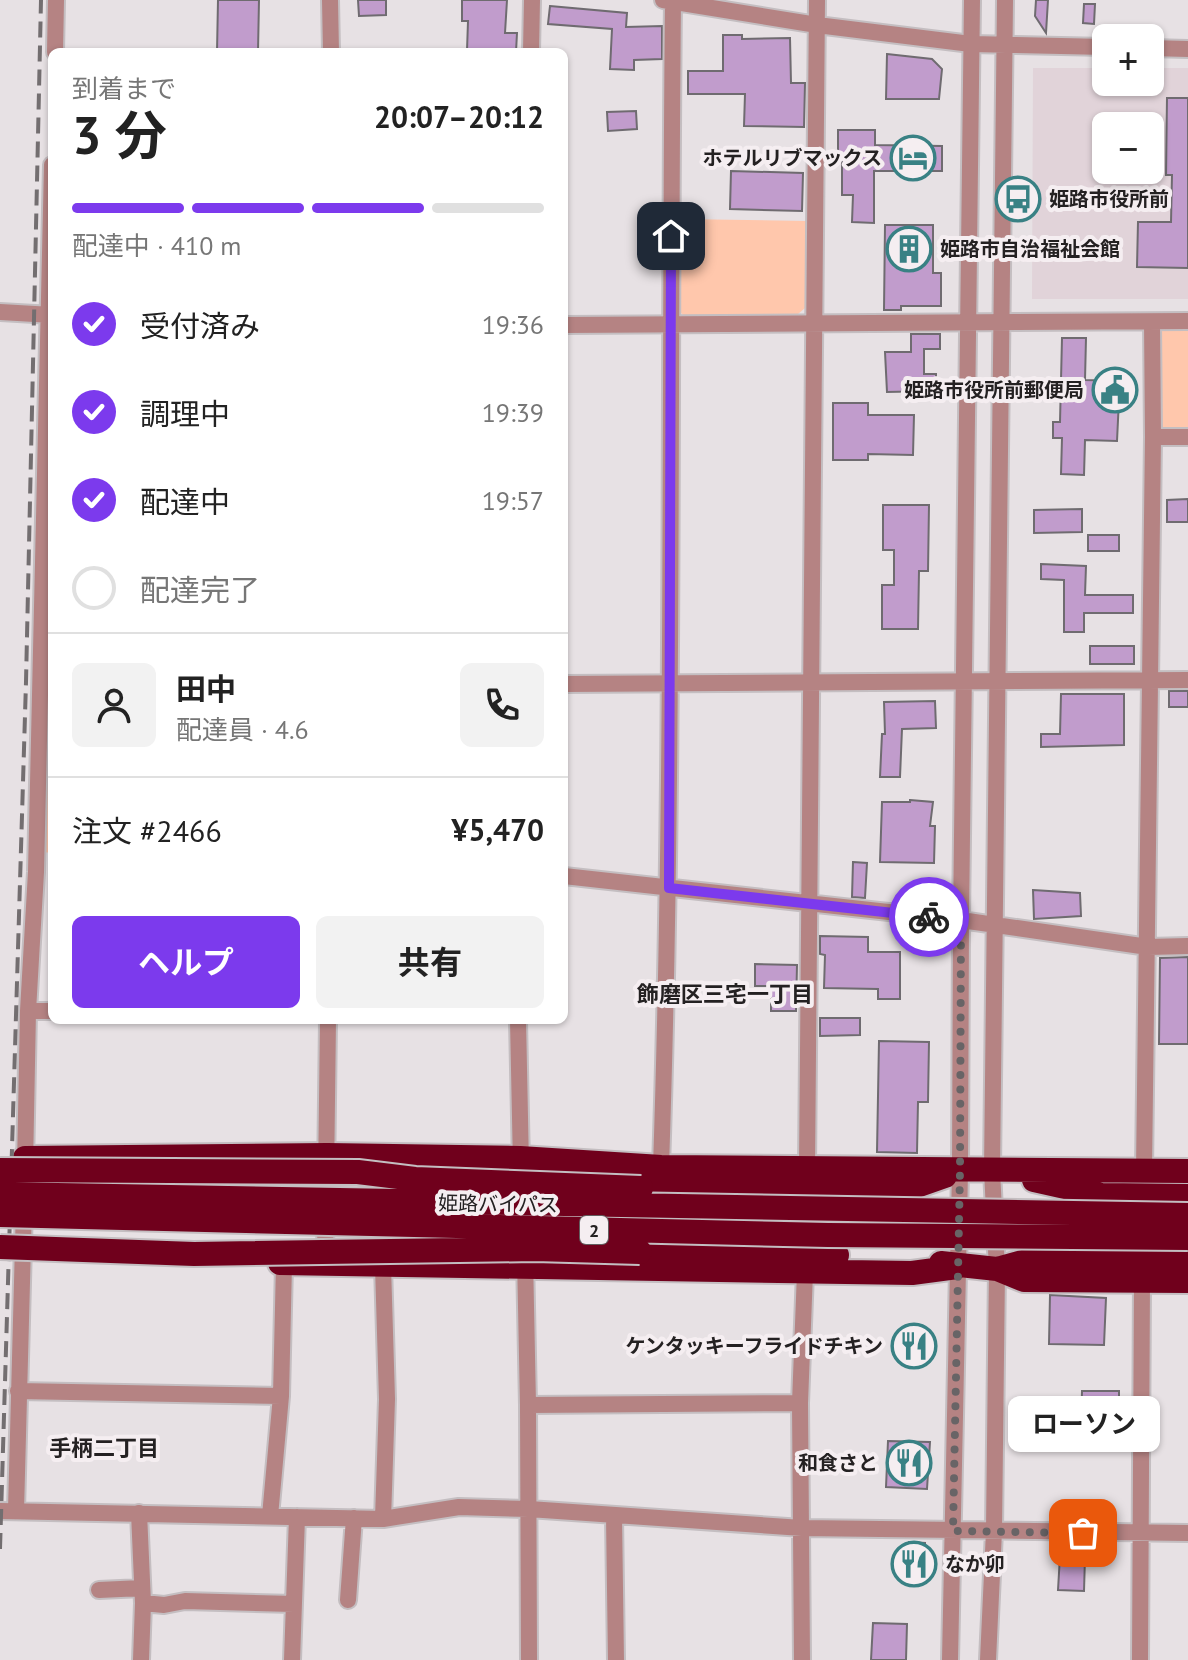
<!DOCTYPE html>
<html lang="ja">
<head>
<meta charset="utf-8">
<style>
	body { margin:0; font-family:"PT Sans","Noto Sans JP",sans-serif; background:#f2f2f2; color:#222; height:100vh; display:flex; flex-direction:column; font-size:30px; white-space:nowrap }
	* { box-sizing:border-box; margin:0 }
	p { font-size:26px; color:#767676 }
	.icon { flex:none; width:44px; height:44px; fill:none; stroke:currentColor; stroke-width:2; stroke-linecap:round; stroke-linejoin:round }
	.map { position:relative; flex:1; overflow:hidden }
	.details { position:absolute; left:48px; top:48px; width:520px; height:976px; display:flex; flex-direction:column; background:#fff; border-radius:12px; box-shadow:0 2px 6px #0004 }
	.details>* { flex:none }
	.fabs { position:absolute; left:1092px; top:24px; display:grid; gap:16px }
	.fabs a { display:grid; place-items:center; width:72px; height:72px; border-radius:12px; background:#fff; box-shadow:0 2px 6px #0004; font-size:40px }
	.pin { position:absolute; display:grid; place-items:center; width:68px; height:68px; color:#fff; margin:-34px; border-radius:16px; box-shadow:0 4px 12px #0006 }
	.courier { position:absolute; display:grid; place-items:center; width:80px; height:80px; margin:-40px; border:6px solid #7c3aed; border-radius:50%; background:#fff; color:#222; box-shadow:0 2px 10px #0007 }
	.bubble { position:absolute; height:56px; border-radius:12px; background:#fff; box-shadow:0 2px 6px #0004; font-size:26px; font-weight:700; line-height:56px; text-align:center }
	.overview em { font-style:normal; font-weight:700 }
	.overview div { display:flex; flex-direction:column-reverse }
	.overview { display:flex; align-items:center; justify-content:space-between; height:136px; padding:0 24px }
	h1 { font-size:52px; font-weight:700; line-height:60px }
	.bar { display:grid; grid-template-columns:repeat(4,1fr); gap:12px 8px; align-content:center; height:96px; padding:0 24px }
	.bar i { height:10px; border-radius:6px; background:#e0e0e0 }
	.bar .on { background:#7c3aed }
	.bar p { grid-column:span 4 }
	.line { display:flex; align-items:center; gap:20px; padding:0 24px; border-top:2px solid #e0e0e0 }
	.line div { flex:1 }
	.round { display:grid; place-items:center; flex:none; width:84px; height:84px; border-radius:12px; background:#f2f2f2 }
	ol { padding:0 24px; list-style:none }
	li { display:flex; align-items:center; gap:24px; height:88px }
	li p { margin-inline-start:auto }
	li .icon { padding:8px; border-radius:50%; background:#7c3aed; color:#fff; stroke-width:4 }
	li:last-child { color:#767676 }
	li i { width:44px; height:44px; border:4px solid #e0e0e0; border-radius:50% }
	.primary-button { display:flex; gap:16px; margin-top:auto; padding:16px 24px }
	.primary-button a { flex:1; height:92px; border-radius:12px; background:#7c3aed; color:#fff; font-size:32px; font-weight:700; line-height:92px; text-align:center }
	.primary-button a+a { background:#f2f2f2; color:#222 }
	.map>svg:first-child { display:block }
</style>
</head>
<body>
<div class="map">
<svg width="1188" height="1660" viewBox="0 0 1188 1660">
	<rect width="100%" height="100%" fill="#e7e1e4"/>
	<path fill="#e1d3d9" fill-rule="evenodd" d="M1033 68H1106V82H1150V68H1188V299H1032ZM1106 126H1150V170H1106Z"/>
	<path fill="#ffc7ac" d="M679 219 806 221 805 308 798 314 685 317 677 309Z
		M1161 331H1188V427H1161Z
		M44 698H52V853L43 852Z"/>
	<path fill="#c19ccc" stroke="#6f6b70" stroke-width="2" d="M218 0H259L258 52H217Z
		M358 0H386V15L359 16Z
		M462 0H507L505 33H517L516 52 467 51 468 21H462Z
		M1036 0H1048L1046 33 1035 16Z
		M1084 4H1095L1094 24 1083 23Z
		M550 6 627 13 626 27 662 26V59L634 60V70L610 69 612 29 548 24Z
		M723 35H742V39L790 38 791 83H805L804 127 744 126 745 94H688V71H723Z
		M887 54 932 59 942 69 939 99H886Z
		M1167 98H1188V268L1137 267 1138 222H1171L1172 175H1166Z
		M636 111 637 129 608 131 607 112Z
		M838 130H875V145L942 146V171H874V223L852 222 853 195H842V160H838Z
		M731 171 803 173 802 211 730 209Z
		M885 225H933V273H941V306H901V310H884Z
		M911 334H940V349H924V374H936V391L887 392 885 352H911Z
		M1062 338H1086L1085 380 1131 381 1130 399H1119L1117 441 1085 440 1084 475 1061 474 1062 438H1053V422H1060Z
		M833 403H868V415H914L913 455 868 454V460H833Z
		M1188 499V522H1167V500Z
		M883 505H929L928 571H919L918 629H882V585H894V550H883Z
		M1082 509V532L1034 533V510Z
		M1088 535H1119V551H1088Z
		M1041 564 1086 566 1085 595H1133V613H1084V632H1064V580L1041 579Z
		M1090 646H1134V664H1090Z
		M1169 691H1188V707H1169Z
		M1061 694H1124V745L1041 747V734H1060Z
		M935 701 936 728 902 729 900 777H880L882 734H885L884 702Z
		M910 800 933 802 930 826H935L934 863 880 862 882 802H910Z
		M853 862 867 863 865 898 852 897Z
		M1033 890 1080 893 1081 916 1034 919Z
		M820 936 868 937V952H900V999H878V989L824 988 825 955 820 954Z
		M1188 957V1044H1159L1160 958Z
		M755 964 797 965 796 1011H771V986H755Z
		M820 1018H860V1035L820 1036Z
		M879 1041 929 1042 928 1102H918L917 1153 877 1152Z
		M1050 1295 1106 1298 1104 1345 1049 1344Z
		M900 1334H927L928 1357H900Z
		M1082 1391H1119V1416L1107 1415 1106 1425H1081Z
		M1021 1420H1077L1076 1442H1020Z
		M888 1441 930 1442 927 1489 886 1487Z
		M909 1542 925 1543 924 1579H907Z
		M1060 1556 1085 1557 1084 1591 1058 1590Z
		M873 1623 907 1624 906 1660H871Z"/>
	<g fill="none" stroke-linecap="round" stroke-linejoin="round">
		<g stroke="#c4bec1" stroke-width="20">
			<path id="minor" d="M330 0 331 52
				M663 0 817 25 971 44 1106 47
				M1150 48 1188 49
				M55 52 56 0
				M531 52 532 0
				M0 312 52 315
				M564 325 1188 321
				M1153 437H1188
				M564 684 1188 680
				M564 876 961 920 1148 947 1188 946
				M28 1011H52
				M518 1020 521 1166
				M25 1167 28 1011 36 872 52 165
				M661 1167C674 778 669 389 673 0
				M807 1169 817 0
				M1144 1171 1153 437 1152 322
				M525 1257 528 1405 529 1660
				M325 1259 328 1020
				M18 1391 281 1396
				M528 1405 800 1403
				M0 1511 383 1519 459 1507 529 1509 802 1528 1188 1533
				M16 1511 24 1206
				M139 1513 143 1603 141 1660
				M270 1516 281 1396 284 1264
				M614 1516 616 1660
				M383 1519 387 1399 383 1266
				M99 1590 142 1588
				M348 1600 354 1518
				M143 1603 164 1605 185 1601 294 1604
				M292 1660 297 1517
				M802 1660 800 1403 805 1272
				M950 1660 960 1171 961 920 972 0
				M988 1660 994 1531 997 1269 992 1171 1005 0
				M1140 1660 1142 1280"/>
		</g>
		<g stroke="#c4bec1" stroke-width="28">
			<path id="highway" d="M25 1158 327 1155 520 1158 661 1167 1188 1171
				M1034 1180 1101 1195 1188 1196
				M641 1188 908 1189 945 1176
				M640 1252 837 1255
				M280 1263 912 1273 957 1267
				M941 1263 997 1269 1024 1280 1188 1281
				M997 1269 1022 1262 1188 1258"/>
		</g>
		<use href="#minor" stroke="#b58383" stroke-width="16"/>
		<use href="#highway" stroke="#70001c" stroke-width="24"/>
		<path stroke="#736e70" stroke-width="4" stroke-dasharray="16 8" stroke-linecap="butt" d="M0 1549 26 682 41 0"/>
		<g stroke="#c4bec1" stroke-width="28" stroke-linecap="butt">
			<path id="highway-bridge" d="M0 1170 358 1172 415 1179 641 1188
				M0 1194 1188 1215
				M0 1215 828 1235 1188 1238
				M0 1247 194 1254 535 1249 640 1252"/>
		</g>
		<use href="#highway-bridge" stroke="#70001c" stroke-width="24"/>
	</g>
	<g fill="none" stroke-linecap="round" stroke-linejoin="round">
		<path stroke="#686466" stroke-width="8" stroke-dasharray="0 14.4" d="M929 917 961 920 960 1171 953 1531 1083 1533"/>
		<path stroke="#7c3aed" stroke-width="10" d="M671 236 669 888 929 917"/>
	</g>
	<defs>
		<g id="hotel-ring" transform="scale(2.3)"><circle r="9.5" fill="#f5eef1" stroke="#398184" stroke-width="1.5"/><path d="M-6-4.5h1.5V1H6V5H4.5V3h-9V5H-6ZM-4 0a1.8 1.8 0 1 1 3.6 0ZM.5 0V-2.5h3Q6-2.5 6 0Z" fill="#398184"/></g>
		<g id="bus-ring" transform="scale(2.3)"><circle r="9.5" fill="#f5eef1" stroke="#398184" stroke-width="1.5"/><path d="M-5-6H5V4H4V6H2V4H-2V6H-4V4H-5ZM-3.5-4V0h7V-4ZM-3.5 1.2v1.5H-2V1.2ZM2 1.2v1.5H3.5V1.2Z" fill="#398184"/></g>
		<g id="building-ring" transform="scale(2.3)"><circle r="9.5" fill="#f5eef1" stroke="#398184" stroke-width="1.5"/><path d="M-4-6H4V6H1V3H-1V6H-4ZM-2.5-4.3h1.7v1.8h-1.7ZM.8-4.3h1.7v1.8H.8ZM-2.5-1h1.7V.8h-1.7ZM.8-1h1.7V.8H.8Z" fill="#398184"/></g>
		<g id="civic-ring" transform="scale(2.3)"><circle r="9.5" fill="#f5eef1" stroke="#398184" stroke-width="1.5"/><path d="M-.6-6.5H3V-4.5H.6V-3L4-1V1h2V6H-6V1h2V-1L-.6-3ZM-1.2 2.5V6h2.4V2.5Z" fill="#398184"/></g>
		<g id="restaurant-ring" transform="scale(2.3)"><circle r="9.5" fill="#f5eef1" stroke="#398184" stroke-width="1.5"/><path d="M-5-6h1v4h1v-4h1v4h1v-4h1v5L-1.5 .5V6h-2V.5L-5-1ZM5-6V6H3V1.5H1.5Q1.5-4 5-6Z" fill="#398184"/></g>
	</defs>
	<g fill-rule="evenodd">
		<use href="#hotel-ring" x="913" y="158"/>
		<use href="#bus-ring" x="1018" y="199"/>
		<use href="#building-ring" x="909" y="249"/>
		<use href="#civic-ring" x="1115" y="390"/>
		<use href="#restaurant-ring" x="914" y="1346"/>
		<use href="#restaurant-ring" x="909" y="1463"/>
		<use href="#restaurant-ring" x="914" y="1564"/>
	</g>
	<g text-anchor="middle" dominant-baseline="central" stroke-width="8" stroke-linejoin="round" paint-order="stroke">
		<rect fill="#f5eef1" stroke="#635e60" stroke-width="2" x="580" y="1216" width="28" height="28" rx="6"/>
		<g font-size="18" font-weight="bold" fill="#242122">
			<text x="594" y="1230">2</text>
		</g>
		<g font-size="20" font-weight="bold" fill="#242122" stroke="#f5eef1" text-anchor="end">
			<text x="882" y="158">ホテルリブマックス</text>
			<text x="1049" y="199" text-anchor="start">姫路市役所前</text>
			<text x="940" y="249" text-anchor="start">姫路市自治福祉会館</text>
			<text x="1084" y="390">姫路市役所前郵便局</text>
			<text x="883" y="1346">ケンタッキーフライドチキン</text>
			<text x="878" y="1463">和食さと</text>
			<text x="945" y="1564" text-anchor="start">なか卯</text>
		</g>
		<g font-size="20" fill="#242122" stroke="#f5eef1">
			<text transform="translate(498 1204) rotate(1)">姫路バイパス</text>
		</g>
		<g font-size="22" font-weight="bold" fill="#242122" stroke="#f5eef1">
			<text x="725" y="994">飾磨区三宅一丁目</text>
			<text x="104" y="1448">手柄二丁目</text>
		</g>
	</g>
</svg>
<div class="fabs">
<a>+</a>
<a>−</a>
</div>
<div class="pin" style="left:1083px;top:1533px;background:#ea580c"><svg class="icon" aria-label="bag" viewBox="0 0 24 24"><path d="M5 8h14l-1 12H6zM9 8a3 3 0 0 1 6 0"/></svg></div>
<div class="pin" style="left:671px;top:236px;background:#1f2937"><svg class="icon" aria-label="home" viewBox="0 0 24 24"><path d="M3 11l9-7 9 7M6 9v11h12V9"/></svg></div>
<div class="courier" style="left:929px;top:917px"><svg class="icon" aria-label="bike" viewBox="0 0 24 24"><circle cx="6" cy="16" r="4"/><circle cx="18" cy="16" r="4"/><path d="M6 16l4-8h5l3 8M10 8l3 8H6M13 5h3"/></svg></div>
<div class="bubble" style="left:1008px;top:1396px;width:152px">ローソン</div>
<section class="details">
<div class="overview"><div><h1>3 分</h1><p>到着まで</p></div><em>20:07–20:12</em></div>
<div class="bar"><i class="on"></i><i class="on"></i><i class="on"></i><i></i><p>配達中 · 410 m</p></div>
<ol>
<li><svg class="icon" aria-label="check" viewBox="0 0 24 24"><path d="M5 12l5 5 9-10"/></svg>受付済み<p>19:36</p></li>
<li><svg class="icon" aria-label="check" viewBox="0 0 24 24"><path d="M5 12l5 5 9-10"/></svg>調理中<p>19:39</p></li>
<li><svg class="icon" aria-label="check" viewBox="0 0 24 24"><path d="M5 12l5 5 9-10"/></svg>配達中<p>19:57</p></li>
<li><i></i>配達完了</li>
</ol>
<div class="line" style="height:144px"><a class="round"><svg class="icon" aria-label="person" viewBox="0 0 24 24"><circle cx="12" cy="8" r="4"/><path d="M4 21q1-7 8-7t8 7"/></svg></a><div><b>田中</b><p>配達員 · 4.6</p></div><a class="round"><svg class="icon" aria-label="phone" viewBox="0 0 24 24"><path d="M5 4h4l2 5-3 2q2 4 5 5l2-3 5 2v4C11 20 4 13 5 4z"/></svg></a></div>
<div class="line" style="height:104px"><div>注文 #2466</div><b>¥5,470</b></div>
<div class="primary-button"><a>ヘルプ</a><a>共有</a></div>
</section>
</div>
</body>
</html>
